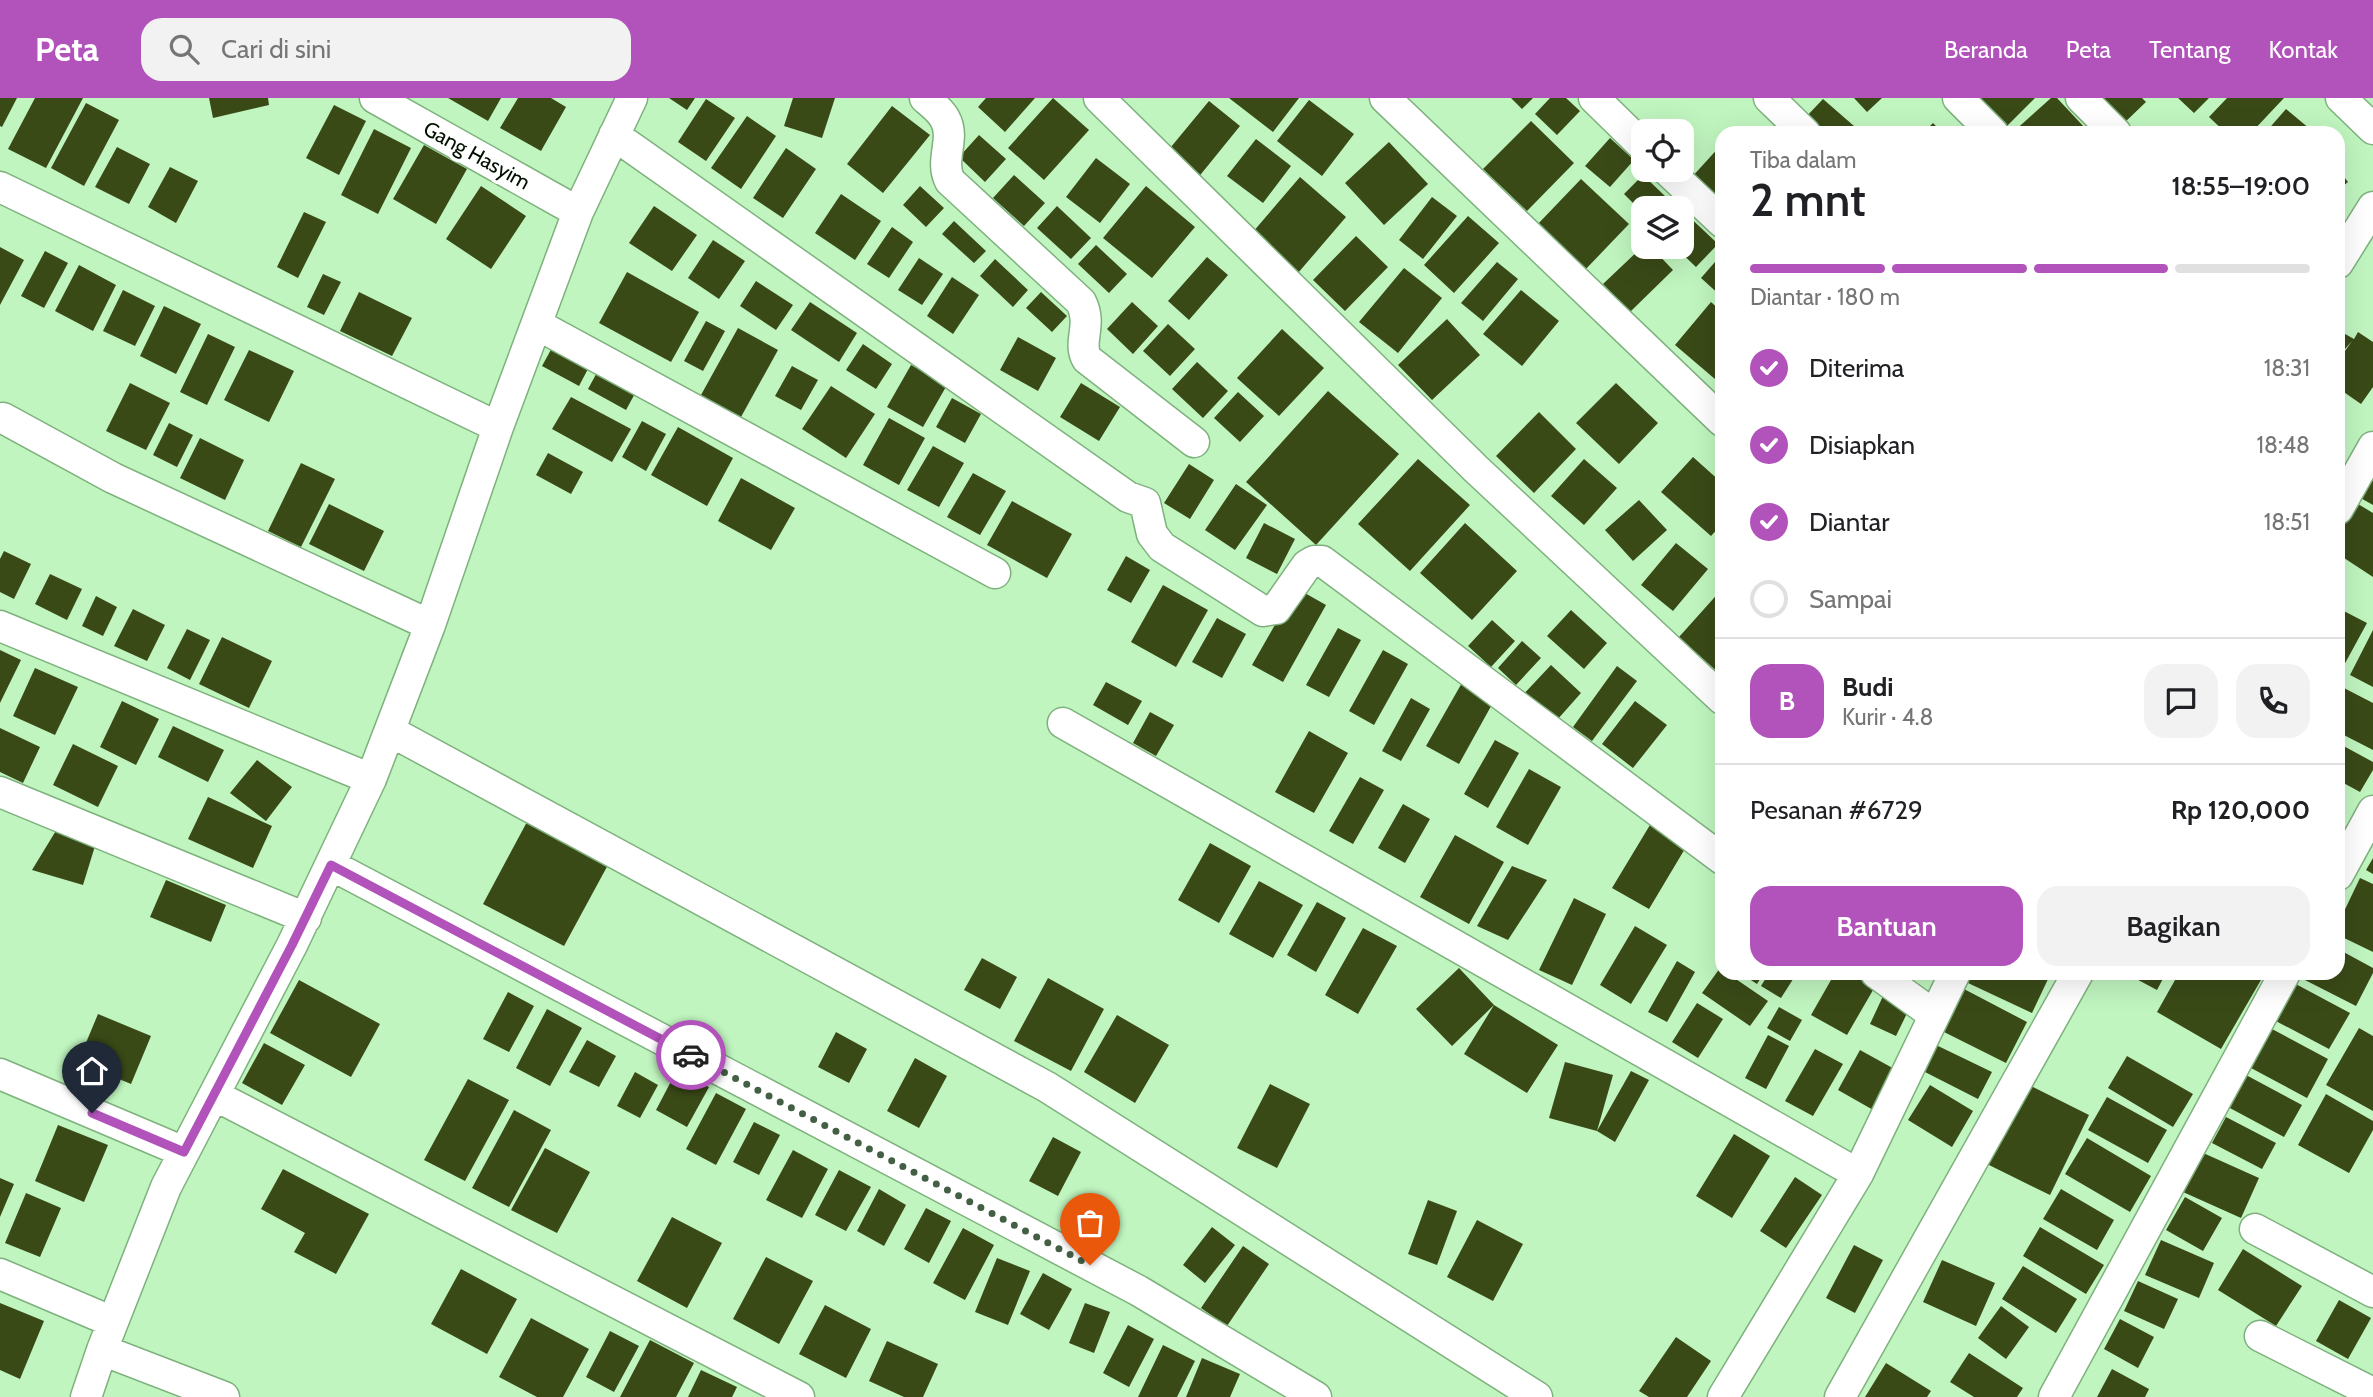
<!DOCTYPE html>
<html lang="id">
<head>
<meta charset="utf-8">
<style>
	body { margin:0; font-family:Cabin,sans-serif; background:#f2f2f2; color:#202124; height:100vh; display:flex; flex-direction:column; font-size:26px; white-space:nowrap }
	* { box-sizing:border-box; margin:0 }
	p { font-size:23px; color:#757577 }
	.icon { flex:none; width:38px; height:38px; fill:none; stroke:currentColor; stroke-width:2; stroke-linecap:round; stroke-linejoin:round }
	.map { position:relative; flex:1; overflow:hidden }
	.panel { position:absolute; left:1715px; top:28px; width:630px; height:854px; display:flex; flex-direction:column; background:#fff; border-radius:21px; box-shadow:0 7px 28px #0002 }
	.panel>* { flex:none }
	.buttons { position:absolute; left:1631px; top:21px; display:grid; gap:14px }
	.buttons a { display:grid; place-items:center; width:63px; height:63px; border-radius:14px; background:#fff; box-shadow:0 7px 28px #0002; font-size:35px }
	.pin { position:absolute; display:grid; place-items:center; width:60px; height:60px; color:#fff; margin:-72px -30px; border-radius:50% 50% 50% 0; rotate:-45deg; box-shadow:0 0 7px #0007 }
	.pin .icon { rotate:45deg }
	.courier { position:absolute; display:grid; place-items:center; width:70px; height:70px; margin:-35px; border:5px solid #b252bb; border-radius:50%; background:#fff; color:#222; box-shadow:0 2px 9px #0007 }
	.head em { font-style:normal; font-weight:600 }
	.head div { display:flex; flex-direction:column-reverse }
	.head { display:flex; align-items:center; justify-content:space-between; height:119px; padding:0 35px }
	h1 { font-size:46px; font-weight:600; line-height:52px }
	.bar { display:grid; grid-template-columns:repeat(4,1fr); gap:10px 7px; align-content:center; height:84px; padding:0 35px }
	.bar i { height:9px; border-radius:5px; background:#e0e0e0 }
	.bar .on { background:#b252bb }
	.bar p { grid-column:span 4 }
	.line { display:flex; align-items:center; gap:18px; padding:0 35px; border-top:2px solid #e0e0e0 }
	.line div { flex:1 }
	.round { display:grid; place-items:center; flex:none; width:74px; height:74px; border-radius:21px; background:#f2f2f2 }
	ol { padding:0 35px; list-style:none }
	li { display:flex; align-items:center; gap:21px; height:77px }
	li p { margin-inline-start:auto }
	li .icon { padding:7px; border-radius:50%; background:#b252bb; color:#fff; stroke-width:4 }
	li:last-child { color:#757577 }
	li i { width:38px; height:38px; border:4px solid #e0e0e0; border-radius:50% }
	.action { display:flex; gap:14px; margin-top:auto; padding:14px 35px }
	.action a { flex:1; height:80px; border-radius:21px; background:#b252bb; color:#fff; font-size:28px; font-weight:600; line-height:80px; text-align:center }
	.action a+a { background:#f2f2f2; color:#202124 }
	header { display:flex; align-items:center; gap:42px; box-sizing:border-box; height:98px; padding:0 35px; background:#b252bb; color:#fff }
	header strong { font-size:33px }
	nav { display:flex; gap:38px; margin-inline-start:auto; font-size:24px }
	.search { width:490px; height:63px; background:#f2f2f2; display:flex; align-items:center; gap:18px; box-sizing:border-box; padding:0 24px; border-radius:21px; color:#757577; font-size:26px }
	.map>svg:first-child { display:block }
</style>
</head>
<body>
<header>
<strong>Peta</strong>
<div class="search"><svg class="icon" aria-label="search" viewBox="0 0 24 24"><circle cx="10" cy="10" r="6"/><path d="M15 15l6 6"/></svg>Cari di sini</div>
<nav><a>Beranda</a><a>Peta</a><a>Tentang</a><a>Kontak</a></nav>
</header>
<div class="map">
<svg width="2373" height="1299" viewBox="0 0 2373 1299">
	<rect width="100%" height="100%" fill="#c0f5bf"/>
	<path fill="#3a4a17" d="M0 0H17L2 29 0 28Z
		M35 0H83L46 70 8 51Z
		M209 0H268L269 7 213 20Z
		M448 0H501L488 23Z
		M518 0H551L566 9 541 53 500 30Z
		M669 0H695L687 12Z
		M793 0H835L822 40 784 28Z
		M986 0H1035L1005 34 978 9Z
		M1053 0 1089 32 1044 82 1008 50Z
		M1229 0H1299L1273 34Z
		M1511 0H1533L1522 11Z
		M1550 0H1566L1580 13 1557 37 1535 16Z
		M1854 0H1882L1867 14Z
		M1972 0H2035L2001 34Z
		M2051 0H2057L2086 31 2082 35H2012Z
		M2097 0H2142L2146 4 2122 27Z
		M2178 0H2209L2194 15Z
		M2227 0H2284L2251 35H2226L2209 19Z
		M706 1 735 20 706 63 678 44Z
		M1823 1 1862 35H1820L1804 21Z
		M1309 2 1354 36 1322 78 1277 43Z
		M1209 3 1240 28 1197 81 1166 55Z
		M86 5 119 22 84 88 51 70Z
		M334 7 366 23 339 77 306 60Z
		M892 8 930 37 883 95 847 66Z
		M2286 11 2310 31 2306 35H2265Z
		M747 18 776 38 741 91 711 70Z
		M1531 23 1574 65 1527 113 1483 71Z
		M1933 25 1943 35H1923Z
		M374 31 411 50 378 116 341 97Z
		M979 37 1006 61 985 84 959 59Z
		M1610 40 1634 62 1610 89 1585 68Z
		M1256 41 1291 68 1263 105 1227 78Z
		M1389 44 1428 86 1384 127 1345 85Z
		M1722 46V107L1691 80Z
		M424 47 467 71 436 126 393 101Z
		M117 49 150 66 129 106 95 89Z
		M786 50 816 71 783 120 753 100Z
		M1096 60 1130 86 1100 125 1066 99Z
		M170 69 198 83 176 125 148 109Z
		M2338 71 2348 84 2338 92Z
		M1014 77 1045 105 1024 128 993 100Z
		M1643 77 1666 99 1655 110H1643V115L1624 96Z
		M1300 79 1346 119 1298 175 1252 135Z
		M1581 81 1629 126 1584 173 1536 128Z
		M481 88 526 118 491 171 446 141Z
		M920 88 944 110 926 129 903 107Z
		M1146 88 1195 129 1152 180 1103 140Z
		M841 96 881 123 855 162 815 135Z
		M1432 99 1457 118 1423 161 1399 142Z
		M654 108 697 137 672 173 629 145Z
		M1057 108 1091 140 1071 161 1037 130Z
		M1682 112 1718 146 1696 169 1675 149H1682Z
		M304 114 326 124 298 180 277 169Z
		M1468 118 1499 145 1454 195 1424 167Z
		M954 123 986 153 974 165 942 136Z
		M892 129 913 144 889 180 867 166Z
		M1356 138 1388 169 1345 213 1313 182Z
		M713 142 745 163 719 201 688 180Z
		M1096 147 1127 176 1109 195 1078 166Z
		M0 149 24 162 0 207Z
		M1642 149H1651L1673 172 1630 214 1603 186Z
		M45 153 68 165 44 210 21 198Z
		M1722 156V199L1701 180Z
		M1207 159 1228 177 1189 222 1168 203Z
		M919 160 943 176 922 207 898 192Z
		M995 161 1028 192 1013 209 980 178Z
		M1497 164 1518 181 1483 223 1461 205Z
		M79 167 116 187 93 233 55 213Z
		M1404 170 1442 200 1398 255 1359 224Z
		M627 174 699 214 671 264 599 225Z
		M323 176 341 184 324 217 307 209Z
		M952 179 979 197 953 236 927 218Z
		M756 183 793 207 776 232 740 208Z
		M123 192 155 208 135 248 103 233Z
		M1521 192 1559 223 1522 268 1483 236Z
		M359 194 412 220 392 258 340 233Z
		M1041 194 1067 218 1052 234 1026 210Z
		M810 204 857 235 839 264 791 232Z
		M1132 204 1158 228 1133 256 1107 231Z
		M1711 204 1722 214V287L1675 247Z
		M164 208 201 226 176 276 140 258Z
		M1447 221 1480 257 1432 302 1398 267Z
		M706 223 725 233 703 273 684 263Z
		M1168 226 1195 251 1170 278 1143 253Z
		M738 230 778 252 741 319 701 297Z
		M1282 231 1324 270 1279 318 1237 280Z
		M2338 232 2354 241 2358 234 2373 244V289L2361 306 2338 290V263L2352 243 2338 259Z
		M208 236 235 249 207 307 180 294Z
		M1018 239 1056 260 1038 293 1000 272Z
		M863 246 892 266 876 291 846 272Z
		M553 248 589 269 579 288 542 268Z
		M249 252 294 273 269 324 224 302Z
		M1197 264 1228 293 1203 320 1172 291Z
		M911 267 947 287 923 329 887 309Z
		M792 268 818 282 801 312 775 298Z
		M600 269 638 290 626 312 588 291Z
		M130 285 170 305 146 352 106 333Z
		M1081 285 1120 309 1099 343 1060 319Z
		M1616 285 1658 325 1619 366 1576 325Z
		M831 288 875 316 846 360 802 331Z
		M1328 293 1399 356 1316 447 1246 384Z
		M1238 294 1264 318 1240 344 1214 320Z
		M571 299 631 331 612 364 552 331Z
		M952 300 981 316 965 345 936 329Z
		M1539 314 1576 351 1534 395 1496 358Z
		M889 320 925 340 899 387 863 367Z
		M642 323 666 336 646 373 622 359Z
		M169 325 193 337 177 369 153 357Z
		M678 329 733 360 707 408 651 377Z
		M200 340 244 362 225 402 180 380Z
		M933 348 964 365 939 409 907 392Z
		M548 355 583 374 571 396 536 377Z
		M1693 359 1722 385V426L1711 438 1661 394Z
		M1418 361 1470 407 1410 473 1358 426Z
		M1584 361 1617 390 1584 427 1551 398Z
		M301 365 335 381 301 449 268 433Z
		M1189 366 1214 382 1190 421 1164 405Z
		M2373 371V407L2357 398Z
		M973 375 1006 393 980 437 947 419Z
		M741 380 795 410 771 452 718 423Z
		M1236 386 1267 407 1235 452 1205 432Z
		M1639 402 1667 432 1633 463 1605 432Z
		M1012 403 1072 436 1047 480 987 447Z
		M329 406 384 433 364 473 309 446Z
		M2358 406 2373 415V479L2338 456V437Z
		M1264 425 1295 441 1277 476 1246 460Z
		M1465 425 1517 473 1472 522 1420 475Z
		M1676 445 1708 471 1673 513 1641 487Z
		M4 453 31 466 14 501 0 494V461Z
		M1126 458 1150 472 1131 505 1107 492Z
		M50 476 82 491 67 522 35 506Z
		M1163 487 1208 512 1176 569 1131 544Z
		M1296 490 1326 507 1283 584 1252 567Z
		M1722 491V578L1679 539Z
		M96 498 117 509 103 538 82 528Z
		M2338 510 2367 525 2343 569 2338 566Z
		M133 511 165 527 147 563 114 548Z
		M1571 512 1607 545 1584 571 1547 538Z
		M1217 520 1246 536 1222 580 1192 564Z
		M1492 522 1515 543 1491 569 1468 548Z
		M1338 530 1361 542 1329 599 1306 587Z
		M187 531 210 542 190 582 167 570Z
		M2373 532V589L2350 577Z
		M222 539 272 563 249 610 199 586Z
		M1522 543 1541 560 1516 587 1498 570Z
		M0 552 21 562 0 605Z
		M1383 552 1408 566 1374 627 1349 613Z
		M1551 567 1581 595 1549 631 1518 602Z
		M1617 568 1637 583 1592 643 1573 629Z
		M35 570 78 589 55 637 13 618Z
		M1463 583 1495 601 1459 666 1426 648Z
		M1106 584 1142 603 1128 627 1093 607Z
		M2342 589 2373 605V652L2338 634V597Z
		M1411 600 1430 611 1401 663 1382 653Z
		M122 603 159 621 136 667 100 649Z
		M1635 603 1667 627 1633 670 1602 646Z
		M1150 614 1174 627 1156 658 1133 645Z
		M173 628 224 652 208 684 158 659Z
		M0 630 40 649 23 685 0 674Z
		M1309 633 1348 655 1314 715 1275 694Z
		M1495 642 1519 655 1488 710 1464 696Z
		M2338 645 2373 664V672L2360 694 2338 682Z
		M73 646 118 668 98 709 53 687Z
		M257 662 292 689 266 723 230 695Z
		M1529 671 1561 689 1528 747 1496 729Z
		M1360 679 1384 692 1353 746 1329 733Z
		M208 699 272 728 253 770 188 741Z
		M2338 702 2345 706 2338 717Z
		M1403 706 1430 721 1405 765 1378 750Z
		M528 722 609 765 564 848 483 806Z
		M1653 722 1689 744 1649 811 1612 790Z
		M57 731 95 748 83 787 32 772Z
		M1455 737 1504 764 1469 826 1420 799Z
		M1210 745 1251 768 1219 825 1178 802Z
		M2373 760V776L2366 772Z
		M1512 768 1547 782 1508 842 1477 828Z
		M2360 780 2373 786V854L2338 837V826Z
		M166 782 226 807 211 844 150 819Z
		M1259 783 1303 807 1273 860 1229 836Z
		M1574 800 1606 816 1572 887 1539 872Z
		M1317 804 1346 820 1316 874 1287 857Z
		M1635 828 1667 847 1631 906 1600 887Z
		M1363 830 1397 848 1358 916 1325 897Z
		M2338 851 2373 870V875L2356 908 2301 880 2304 875H2338Z
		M982 860 1017 879 1000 911 964 892Z
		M1677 863 1695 874 1667 924 1648 914Z
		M1459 870 1494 907 1452 948 1416 911Z
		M1720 870 1722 875H1727L1768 903 1750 928 1702 895Z
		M1740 875H1764L1757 886Z
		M1769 875H1797L1781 900 1761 888Z
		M1835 875H1872L1880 880 1847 937 1811 917Z
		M1973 875H2040L2049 879 2032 915 1968 885Z
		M2125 875H2166L2157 892Z
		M2179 875H2265L2221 951 2157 914Z
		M1048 880 1104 911 1071 973 1014 943Z
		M299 882 380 926 351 979 270 935Z
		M2292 884 2350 915 2329 951 2272 921Z
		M1964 891 2027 924 2006 965 1942 933Z
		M508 894 534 908 509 954 483 941Z
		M1884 896 1911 907 1896 938 1870 926Z
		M1697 905 1723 921 1698 960 1672 944Z
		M1494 907 1558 947 1527 995 1464 956Z
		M1779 909 1802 922 1790 943 1767 930Z
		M547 911 582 930 550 988 516 970Z
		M98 916 151 938 131 986 78 964Z
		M1117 917 1169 947 1135 1005 1084 974Z
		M2359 930 2373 938V1013L2326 987Z
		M2272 931 2328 961 2307 1000 2251 970Z
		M836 934 867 951 849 985 818 969Z
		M1768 937 1789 948 1766 991 1745 980Z
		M587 942 616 958 599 989 569 974Z
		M264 945 305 967 282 1007 242 985Z
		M1936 947 1992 974 1978 1001 1923 973Z
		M1815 951 1843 966 1813 1018 1785 1003Z
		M1860 952 1898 973 1875 1013 1838 992Z
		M2127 958 2193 996 2173 1029 2108 990Z
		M915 960 947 978 919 1030 887 1013Z
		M1565 964 1613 977 1597 1033 1631 973 1649 982 1615 1044 1597 1033 1549 1020Z
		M677 972 709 989 687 1029 656 1012Z
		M635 974 658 987 640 1020 617 1008Z
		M2246 977 2302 1007 2284 1039 2228 1009Z
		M468 981 509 1002 465 1083 424 1062Z
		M1270 986 1310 1006 1277 1070 1237 1050Z
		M2027 986 2089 1017 2050 1097 1987 1066Z
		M1930 987 1973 1013 1952 1049 1908 1022Z
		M716 995 746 1011 716 1067 686 1051Z
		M2326 996 2373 1023V1032L2349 1075 2298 1047Z
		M2107 999 2167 1032 2148 1065 2088 1032Z
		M514 1012 551 1032 509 1109 472 1090Z
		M2226 1019 2276 1045 2262 1071 2212 1045Z
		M754 1024 780 1037 759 1077 733 1064Z
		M58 1027 108 1047 84 1104 35 1083Z
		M1734 1036 1770 1058 1732 1120 1696 1098Z
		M1053 1039 1081 1054 1058 1098 1029 1083Z
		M2087 1040 2151 1078 2130 1114 2065 1076Z
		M545 1050 590 1074 557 1135 511 1112Z
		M793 1052 828 1071 802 1120 766 1102Z
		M2201 1054 2259 1080 2241 1120 2183 1094Z
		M283 1071 369 1116 336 1176 294 1154 305 1135 261 1111Z
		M839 1072 871 1089 846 1133 815 1117Z
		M1795 1079 1822 1097 1786 1150 1760 1133Z
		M0 1080 14 1086 0 1119Z
		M879 1091 906 1107 884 1148 857 1133Z
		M2061 1091 2114 1122 2097 1152 2043 1121Z
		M26 1095 61 1110 40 1159 5 1145Z
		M2185 1099 2222 1120 2203 1153 2166 1132Z
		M1428 1102 1457 1113 1437 1167 1408 1156Z
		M926 1110 951 1123 929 1165 904 1151Z
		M672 1119 722 1145 687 1210 637 1183Z
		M1477 1122 1523 1146 1493 1203 1447 1179Z
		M1212 1129 1235 1147 1205 1185 1183 1167Z
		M2040 1129 2104 1167 2086 1196 2023 1158Z
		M963 1130 994 1147 965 1202 933 1185Z
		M2161 1142 2214 1165 2199 1200 2145 1177Z
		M1854 1147 1883 1162 1855 1215 1826 1200Z
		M1243 1148 1269 1166 1227 1228 1201 1210Z
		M2243 1151 2302 1188 2276 1228 2218 1192Z
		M766 1159 813 1183 779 1246 733 1221Z
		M997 1160 1030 1173 1008 1227 975 1214Z
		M1942 1162 1995 1185 1976 1228 1923 1204Z
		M2023 1168 2077 1201 2056 1235 2002 1201Z
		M461 1171 517 1201 487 1256 431 1226Z
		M1043 1175 1072 1191 1049 1232 1020 1216Z
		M2138 1183 2178 1201 2164 1231 2124 1213Z
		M2339 1202 2371 1220 2348 1261 2316 1243Z
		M0 1205 44 1223 20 1281 0 1272Z
		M1085 1205 1110 1214 1094 1255 1069 1245Z
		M825 1207 871 1231 846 1280 799 1256Z
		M2001 1208 2029 1229 2006 1261 1978 1240Z
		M531 1220 589 1251 563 1299H537L499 1279Z
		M2120 1221 2154 1239 2138 1270 2104 1251Z
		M1128 1227 1154 1241 1129 1289 1103 1275Z
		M610 1233 639 1248 614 1294 586 1279Z
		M1676 1239 1711 1263 1687 1299H1649L1639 1293Z
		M650 1242 694 1265 676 1299H620Z
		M887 1243 938 1266 923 1299H904L869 1283Z
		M1163 1247 1195 1263 1177 1299H1138Z
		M1969 1255 2023 1290 2017 1299H1974L1950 1284Z
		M1202 1260 1240 1276 1230 1299H1186Z
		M1886 1265 1931 1293 1927 1299H1865Z
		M2112 1271 2149 1291 2145 1299H2097Z
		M701 1272 737 1289 732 1299H688Z"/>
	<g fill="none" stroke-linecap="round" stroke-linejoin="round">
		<g stroke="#7eb17e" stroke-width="33">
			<path id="minor" d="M375 0 578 114
				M925 0C932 6 941 13 945 21 956 41 939 62 950 83L1081 204C1093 228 1077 243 1087 261L1194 344
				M1099 0 1476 371 1722 601
				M1385 0 1722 323
				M1594 0 1643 48
				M1769 0 1805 35
				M1958 0 1993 35
				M2081 0 2116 35
				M2341 0 2373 31
				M614 37 1128 399 1145 405 1152 436 1162 449 1263 513 1276 511 1307 467 1314 463H1322L1722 761
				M1667 72 1722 124
				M0 89 498 329
				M2338 165 2373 109
				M538 227 995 475
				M3 320 113 380 430 527
				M2338 411 2373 349
				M0 528 371 681
				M1063 625 1858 1076
				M390 633 1047 989 1537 1299
				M0 694 306 820
				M331 767 1139 1193 1316 1299
				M2338 777 2373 713
				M1876 875 1934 917
				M0 976 184 1054
				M214 997 799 1299
				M2255 1131 2373 1194
				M0 1176 113 1224
				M2260 1238 2373 1295
				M102 1252 224 1299
				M86 1299 102 1252 166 1089 292 847 371 681 430 527 498 329 578 114 632 0
				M1723 1299 1858 1076 1955 875
				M1840 1299 2078 875
				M2054 1299 2285 875"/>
		</g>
		<use href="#minor" stroke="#fff" stroke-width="30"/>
	</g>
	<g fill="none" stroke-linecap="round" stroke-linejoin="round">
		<path stroke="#446044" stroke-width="7" stroke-dasharray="0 12.6" d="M691 957 1090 1167"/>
		<path stroke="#b252bb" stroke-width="9" d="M92 1015 184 1054 292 847 331 767 691 957"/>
	</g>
	<g text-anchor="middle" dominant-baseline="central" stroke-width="7" stroke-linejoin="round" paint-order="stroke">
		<g font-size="21" fill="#011001" stroke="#fff">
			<text transform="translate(477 57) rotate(29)">Gang Hasyim</text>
		</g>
	</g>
</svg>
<div class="buttons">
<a><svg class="icon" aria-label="locate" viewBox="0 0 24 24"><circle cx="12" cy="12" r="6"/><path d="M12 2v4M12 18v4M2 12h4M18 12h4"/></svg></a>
<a><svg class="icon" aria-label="layers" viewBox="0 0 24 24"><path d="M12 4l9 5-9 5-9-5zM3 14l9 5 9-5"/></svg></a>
</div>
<div class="pin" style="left:1090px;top:1167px;background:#ea580c"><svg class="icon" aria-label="bag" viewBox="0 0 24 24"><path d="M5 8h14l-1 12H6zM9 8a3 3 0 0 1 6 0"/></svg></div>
<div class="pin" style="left:92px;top:1015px;background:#1f2937"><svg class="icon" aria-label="home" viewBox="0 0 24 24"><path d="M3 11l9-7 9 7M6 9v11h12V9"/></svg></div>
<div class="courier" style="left:691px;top:957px"><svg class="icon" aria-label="car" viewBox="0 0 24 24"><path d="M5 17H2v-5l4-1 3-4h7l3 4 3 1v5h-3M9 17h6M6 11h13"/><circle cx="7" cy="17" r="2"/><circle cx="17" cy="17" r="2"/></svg></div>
<section class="panel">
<div class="head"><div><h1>2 mnt</h1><p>Tiba dalam</p></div><em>18:55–19:00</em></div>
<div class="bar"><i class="on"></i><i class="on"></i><i class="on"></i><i></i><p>Diantar · 180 m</p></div>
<ol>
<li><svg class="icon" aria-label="check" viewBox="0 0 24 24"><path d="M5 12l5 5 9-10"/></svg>Diterima<p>18:31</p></li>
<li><svg class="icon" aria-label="check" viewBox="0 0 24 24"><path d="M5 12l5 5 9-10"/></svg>Disiapkan<p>18:48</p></li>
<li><svg class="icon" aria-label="check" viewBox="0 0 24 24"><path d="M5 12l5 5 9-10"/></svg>Diantar<p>18:51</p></li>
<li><i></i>Sampai</li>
</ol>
<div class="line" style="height:126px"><b class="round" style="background:#b252bb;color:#fff">B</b><div><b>Budi</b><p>Kurir · 4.8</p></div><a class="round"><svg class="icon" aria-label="chat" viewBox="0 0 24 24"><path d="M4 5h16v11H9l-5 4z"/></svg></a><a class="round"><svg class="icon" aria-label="phone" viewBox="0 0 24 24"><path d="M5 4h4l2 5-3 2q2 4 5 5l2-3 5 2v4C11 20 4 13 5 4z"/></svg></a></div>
<div class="line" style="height:91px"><div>Pesanan #6729</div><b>Rp 120,000</b></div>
<div class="action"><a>Bantuan</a><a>Bagikan</a></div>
</section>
</div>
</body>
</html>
